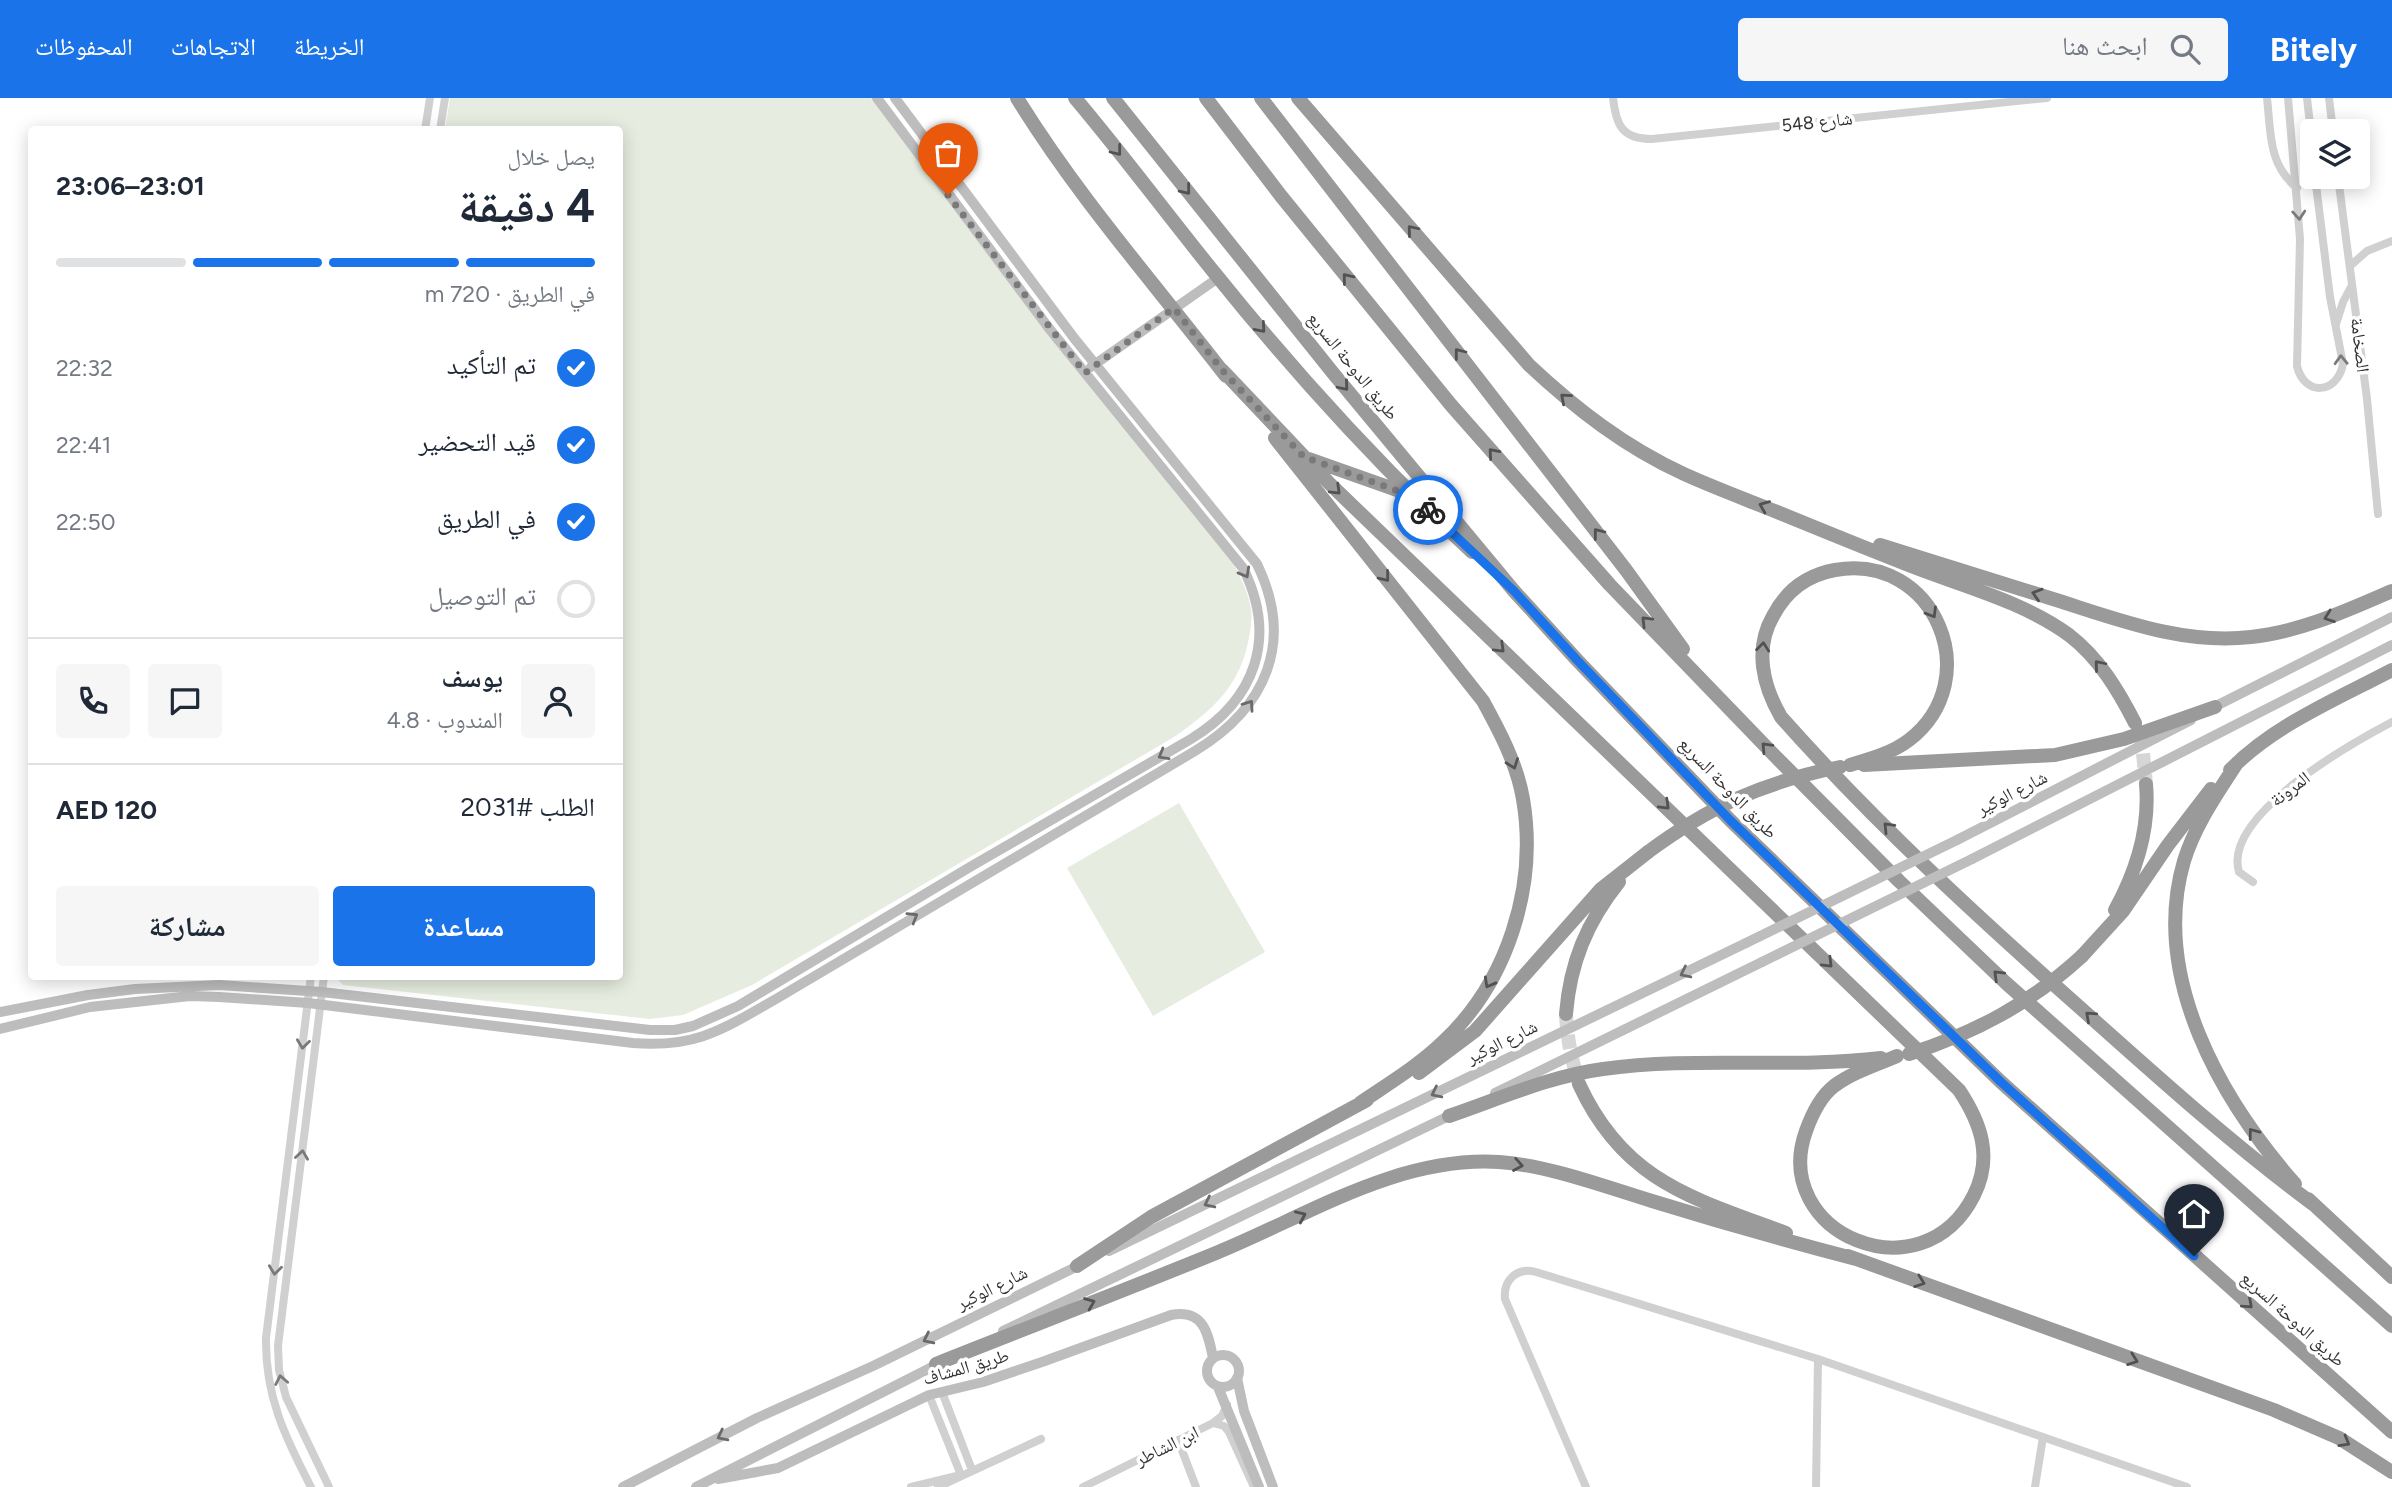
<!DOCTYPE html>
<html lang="ar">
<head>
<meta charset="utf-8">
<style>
	body { margin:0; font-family:Figtree,"Noto Naskh Arabic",sans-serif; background:#f6f6f7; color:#1f2937; direction:rtl; height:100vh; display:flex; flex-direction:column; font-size:26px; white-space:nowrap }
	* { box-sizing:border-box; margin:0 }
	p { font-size:23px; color:#747a83 }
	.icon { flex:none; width:38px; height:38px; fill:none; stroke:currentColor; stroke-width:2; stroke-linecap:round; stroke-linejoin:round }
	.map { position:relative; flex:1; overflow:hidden; direction:ltr }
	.side { position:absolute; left:28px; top:28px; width:595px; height:854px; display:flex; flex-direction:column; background:#fff; border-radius:7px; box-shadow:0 4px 18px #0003; direction:rtl }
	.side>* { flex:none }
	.buttons { position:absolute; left:2300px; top:21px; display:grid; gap:14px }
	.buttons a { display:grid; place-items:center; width:70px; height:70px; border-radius:7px; background:#fff; box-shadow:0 4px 18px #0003; font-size:35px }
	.pin { position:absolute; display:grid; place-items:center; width:60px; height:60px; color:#fff; margin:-72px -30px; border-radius:50% 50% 50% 0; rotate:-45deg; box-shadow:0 0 7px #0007 }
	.pin .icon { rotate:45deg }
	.courier { position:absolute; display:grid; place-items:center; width:70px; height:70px; margin:-35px; border:5px solid #1a73e8; border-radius:50%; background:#fff; color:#222; box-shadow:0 2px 9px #0007 }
	.summary em { font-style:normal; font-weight:700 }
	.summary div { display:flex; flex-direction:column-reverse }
	.summary { display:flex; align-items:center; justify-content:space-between; height:119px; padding:0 28px }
	h1 { font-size:46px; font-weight:700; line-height:52px }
	.bar { display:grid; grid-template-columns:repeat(4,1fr); gap:10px 7px; align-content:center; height:84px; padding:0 28px }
	.bar i { height:9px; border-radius:5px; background:#e0e1e3 }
	.bar .on { background:#1a73e8 }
	.bar p { grid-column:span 4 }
	.line { display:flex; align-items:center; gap:18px; padding:0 28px; border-top:2px solid #e0e1e3 }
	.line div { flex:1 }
	.round { display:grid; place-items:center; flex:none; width:74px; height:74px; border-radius:7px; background:#f6f6f7 }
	ol { padding:0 28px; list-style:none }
	li { display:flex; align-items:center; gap:21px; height:77px }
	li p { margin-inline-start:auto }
	li .icon { padding:7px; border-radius:50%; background:#1a73e8; color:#fff; stroke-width:4 }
	li:last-child { color:#747a83 }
	li i { width:38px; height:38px; border:4px solid #e0e1e3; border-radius:50% }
	.primary-button { display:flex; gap:14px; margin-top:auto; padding:14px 28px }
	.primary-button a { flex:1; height:80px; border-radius:7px; background:#1a73e8; color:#fff; font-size:28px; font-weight:700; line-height:80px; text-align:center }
	.primary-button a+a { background:#f6f6f7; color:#1f2937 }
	header { display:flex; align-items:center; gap:42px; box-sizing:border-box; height:98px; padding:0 35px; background:#1a73e8; color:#fff }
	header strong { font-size:33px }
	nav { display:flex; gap:38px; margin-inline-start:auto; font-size:24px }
	.search { width:490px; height:63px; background:#f6f6f7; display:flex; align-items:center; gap:18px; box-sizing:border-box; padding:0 24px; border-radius:7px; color:#747a83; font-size:26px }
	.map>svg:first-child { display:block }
</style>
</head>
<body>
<header>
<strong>Bitely</strong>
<div class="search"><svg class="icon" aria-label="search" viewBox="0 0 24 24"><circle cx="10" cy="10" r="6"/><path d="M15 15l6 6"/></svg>ابحث هنا</div>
<nav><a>الخريطة</a><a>الاتجاهات</a><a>المحفوظات</a></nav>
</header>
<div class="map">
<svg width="2392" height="1389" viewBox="0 0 2392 1389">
	<rect width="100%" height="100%" fill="#fff"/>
	<path fill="#e6ecdf" d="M450 0H871L1037 222 1234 466C1240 479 1247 492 1250 506 1253 517 1251 528 1249 539 1241 587 1213 612 1174 639L752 887 683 917 650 921 343 887 335 879 620 878V32L445 31Z
		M1179 705 1265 854 1153 918 1067 770Z"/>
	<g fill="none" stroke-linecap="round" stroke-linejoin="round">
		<path stroke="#d6d6d6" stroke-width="14" stroke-dasharray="14 7" stroke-linecap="butt" d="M2139 635 2142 645 2146 686
			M1566 916C1567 941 1572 963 1579 986"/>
		<path stroke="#d0d0d0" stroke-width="8" d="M1613 0C1616 27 1622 41 1652 41L2047 0
			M2267 0C2271 35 2268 66 2297 90
			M2288 0 2300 141 2297 268C2304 298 2337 297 2343 266L2330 199 2315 79
			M2307 0 2312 44
			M2329 0 2333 33
			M425 32 430 0
			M440 32 445 0
			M2338 79 2367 301 2378 416
			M2350 168 2367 153 2392 143
			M2336 226 2343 204 2352 187
			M2253 784 2239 774C2222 718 2350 646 2392 624
			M311 878 266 1240C265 1298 285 1339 311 1389
			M324 878 278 1248 279 1272 286 1299 329 1389
			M942 1294 972 1372
			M1213 1325 1224 1328 1229 1334 1254 1389
			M1178 1342 1196 1389
			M911 1389 961 1377 929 1297
			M938 1389 1041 1341
			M1083 1389 1213 1325 1222 1318 1227 1307
			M1586 1389 1505 1201C1503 1182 1517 1169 1536 1174L1818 1261 2187 1389
			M1816 1389 1818 1261
			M2035 1389 2043 1339"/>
		<path stroke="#bdbdbd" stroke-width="10" d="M1091 269 1218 180
			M2208 612 2392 519
			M1957 742 2191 622
			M1972 761 2392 547
			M0 914 88 897 135 891 219 887 322 894 650 932H675L693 928 738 908 970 769 1191 641C1255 602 1278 540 1243 470L1048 229 877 0
			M0 931 90 909 190 898 219 899 308 905 633 945C697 950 723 931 776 901L1195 653C1266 610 1295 544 1257 466L1074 240 895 0
			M1495 995 1762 864
			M1109 1153 1746 845
			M1003 1233 1455 1015
			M1207 1273a16 16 0 1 1 32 0a16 16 0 1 1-32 0Z
			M1237 1280 1244 1313 1273 1389
			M1218 1289 1259 1389
			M718 1381 778 1370 929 1297 983 1284 1042 1264 1171 1217C1203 1211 1208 1234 1213 1260
			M623 1389 757 1320 873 1268 1082 1166
			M696 1389 942 1264"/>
		<path stroke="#9a9a9a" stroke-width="14" d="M1017 0C1078 99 1155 186 1226 278
			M1075 0C1124 58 1169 119 1217 178 1295 275 1381 369 1472 454
			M1113 0 1333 275 1514 493 1577 562 1730 722 2001 984 2392 1334
			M1206 0 1281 98 1451 307 1610 487 1774 657 1899 783 2006 885 2392 1228
			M1261 0 1626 472 1683 551
			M1298 0 1529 267C1576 311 1625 349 1684 376 1717 391 1753 404 1787 418 1831 436 1875 454 1919 471 1969 490 2025 505 2069 537 2099 560 2118 592 2135 625
			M1222 272 1330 386 1959 992C1981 1025 1993 1059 1974 1097 1922 1201 1769 1135 1806 1033 1812 1016 1820 999 1834 988 1853 974 1876 967 1897 958
			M1275 340 1483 603C1500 634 1517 666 1523 701 1538 789 1507 885 1442 945 1418 968 1388 986 1360 1005
			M1309 361 1408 396
			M1880 447C1937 465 1995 483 2053 501 2117 521 2182 547 2251 539 2300 534 2346 513 2392 493
			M2237 665C2217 696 2195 727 2184 763 2150 879 2221 1002 2295 1086
			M1850 667C1870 661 1892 655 1909 642 1988 581 1934 454 1835 472 1807 477 1786 493 1773 518 1754 551 1763 588 1781 619 1875 725 1980 821 2086 915 2160 981 2233 1047 2313 1106
			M1864 667 2055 657 2124 641 2215 609
			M2230 672C2274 627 2337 601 2392 572
			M2115 812C2137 772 2150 731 2146 686
			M2082 858 2123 813 2168 747 2211 691
			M1566 916C1570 865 1587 824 1619 784
			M1419 975 1475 933 1601 791 1648 754
			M1579 986C1624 1084 1693 1100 1786 1135
			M1449 1018C1499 1001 1550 978 1603 971 1695 958 1789 971 1881 960
			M2308 1101 2392 1179
			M1848 1158 2274 1312 2339 1340 2392 1374
			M1077 1168 1151 1119 1367 1002
			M936 1266C1029 1229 1123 1193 1216 1155 1307 1118 1397 1058 1499 1064 1547 1067 1606 1089 1652 1103 1720 1124 1787 1143 1856 1161"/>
		<path stroke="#bdbdbd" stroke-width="10" d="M1746 845 1957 742
			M1762 864 1972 761"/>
		<path stroke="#9a9a9a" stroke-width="14" d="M1648 754C1710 708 1764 684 1840 669
			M1909 956C1975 935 2031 905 2082 858"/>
	</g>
	<defs><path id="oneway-chevron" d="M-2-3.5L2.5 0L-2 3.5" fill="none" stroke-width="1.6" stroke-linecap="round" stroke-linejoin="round" transform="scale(1.75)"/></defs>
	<g stroke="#525252">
		<use href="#oneway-chevron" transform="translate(1117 53) rotate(52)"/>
		<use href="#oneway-chevron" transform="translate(1186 92) rotate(51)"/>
		<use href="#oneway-chevron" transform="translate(1412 132) rotate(-130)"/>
		<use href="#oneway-chevron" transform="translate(1347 180) rotate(-129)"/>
		<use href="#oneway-chevron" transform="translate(1261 230) rotate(49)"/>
		<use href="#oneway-chevron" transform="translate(1459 255) rotate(-128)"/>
		<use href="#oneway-chevron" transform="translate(1344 288) rotate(50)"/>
		<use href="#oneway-chevron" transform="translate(1565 300) rotate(-139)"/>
		<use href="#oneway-chevron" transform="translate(1493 355) rotate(-131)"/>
		<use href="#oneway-chevron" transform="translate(1336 392) rotate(44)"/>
		<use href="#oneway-chevron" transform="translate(1764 408) rotate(-158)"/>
		<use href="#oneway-chevron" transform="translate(1598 435) rotate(-128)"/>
		<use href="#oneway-chevron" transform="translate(1385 479) rotate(51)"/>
		<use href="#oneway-chevron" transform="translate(2037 496) rotate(-163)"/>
		<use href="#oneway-chevron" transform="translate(1932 515) rotate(59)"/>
		<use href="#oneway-chevron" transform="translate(2329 519) rotate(160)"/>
		<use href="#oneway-chevron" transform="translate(1646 523) rotate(-135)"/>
		<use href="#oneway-chevron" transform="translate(1763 549) rotate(-84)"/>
		<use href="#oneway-chevron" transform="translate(1500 550) rotate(44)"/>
		<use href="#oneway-chevron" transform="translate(2099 567) rotate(-130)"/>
		<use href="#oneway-chevron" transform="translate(1766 649) rotate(-133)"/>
		<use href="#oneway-chevron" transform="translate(1513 666) rotate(70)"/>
		<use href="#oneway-chevron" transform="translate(1665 707) rotate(44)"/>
		<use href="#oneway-chevron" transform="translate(1888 729) rotate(-134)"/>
		<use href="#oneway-chevron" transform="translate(1828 865) rotate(45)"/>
		<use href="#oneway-chevron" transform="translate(1998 877) rotate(-136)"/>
		<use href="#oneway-chevron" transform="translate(1489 885) rotate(119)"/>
		<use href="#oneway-chevron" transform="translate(2090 918) rotate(-138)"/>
		<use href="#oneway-chevron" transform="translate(2253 1035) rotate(-127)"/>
		<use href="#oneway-chevron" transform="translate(1518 1067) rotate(10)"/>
		<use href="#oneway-chevron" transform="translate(1301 1118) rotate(-24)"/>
		<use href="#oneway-chevron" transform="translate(1920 1184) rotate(20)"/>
		<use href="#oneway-chevron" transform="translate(1090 1205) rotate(-22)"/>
		<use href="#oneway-chevron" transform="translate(2248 1206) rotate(42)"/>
		<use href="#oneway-chevron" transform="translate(2133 1262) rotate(20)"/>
		<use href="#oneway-chevron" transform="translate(2345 1344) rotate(30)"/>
	</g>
	<g stroke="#7a7a7a">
		<use href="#oneway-chevron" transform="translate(2299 117) rotate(86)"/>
		<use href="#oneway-chevron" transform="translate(2341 262) rotate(-92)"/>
		<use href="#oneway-chevron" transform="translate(303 946) rotate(97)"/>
		<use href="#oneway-chevron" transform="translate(302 1057) rotate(-82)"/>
		<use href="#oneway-chevron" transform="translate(275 1172) rotate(97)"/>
		<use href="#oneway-chevron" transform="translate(281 1282) rotate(-101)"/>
	</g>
	<g stroke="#6a6a6a">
		<use href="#oneway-chevron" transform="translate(1245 475) rotate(61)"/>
		<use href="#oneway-chevron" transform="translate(1249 607) rotate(-55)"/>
		<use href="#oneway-chevron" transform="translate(1163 657) rotate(150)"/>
		<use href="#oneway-chevron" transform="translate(913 819) rotate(-31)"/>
		<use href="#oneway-chevron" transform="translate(1685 875) rotate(154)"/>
		<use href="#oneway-chevron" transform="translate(1436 995) rotate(154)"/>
		<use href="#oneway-chevron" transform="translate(1209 1105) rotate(154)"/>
		<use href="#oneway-chevron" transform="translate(928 1241) rotate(154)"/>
		<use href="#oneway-chevron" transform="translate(722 1338) rotate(153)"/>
	</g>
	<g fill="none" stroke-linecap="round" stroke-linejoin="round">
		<path stroke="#7a7a7a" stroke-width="7" stroke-dasharray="0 12.6" d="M948 97 1085 275 1174 210 1222 272 1304 359 1412 398 1428 412"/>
		<path stroke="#1a73e8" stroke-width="9" d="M1428 412 1514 493 1577 562 1730 722 2001 984 2194 1158"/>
	</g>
	<g text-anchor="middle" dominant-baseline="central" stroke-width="7" stroke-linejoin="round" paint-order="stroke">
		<g font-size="18" fill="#333" stroke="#fff">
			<text transform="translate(1817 24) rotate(-6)">شارع 548</text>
			<text transform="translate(2360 247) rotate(83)">الصخامة</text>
			<text transform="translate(1353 268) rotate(51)">طريق الدوحة السريع</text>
			<text transform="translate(1728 690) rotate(46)">طريق الدوحة السريع</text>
			<text transform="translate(2290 691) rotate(-37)">المرونة</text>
			<text transform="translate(2012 695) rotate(-27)">شارع الوكير</text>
			<text transform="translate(1502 944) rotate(-26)">شارع الوكير</text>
			<text transform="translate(992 1190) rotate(-26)">شارع الوكير</text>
			<text transform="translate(2293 1221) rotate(42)">طريق الدوحة السريع</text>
			<text transform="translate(966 1269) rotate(-16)">طريق المشاف</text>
			<text transform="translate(1167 1348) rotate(-26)">ابن الشاطر</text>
		</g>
	</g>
</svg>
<div class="buttons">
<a><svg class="icon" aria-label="layers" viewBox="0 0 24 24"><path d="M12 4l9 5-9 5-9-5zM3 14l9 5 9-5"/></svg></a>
</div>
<div class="pin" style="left:948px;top:97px;background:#ea580c"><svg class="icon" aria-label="bag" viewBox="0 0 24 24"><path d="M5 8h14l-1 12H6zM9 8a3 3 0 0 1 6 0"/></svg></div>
<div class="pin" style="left:2194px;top:1158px;background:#1f2937"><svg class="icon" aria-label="home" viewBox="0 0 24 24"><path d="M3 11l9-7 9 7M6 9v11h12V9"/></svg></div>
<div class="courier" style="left:1428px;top:412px"><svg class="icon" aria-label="bike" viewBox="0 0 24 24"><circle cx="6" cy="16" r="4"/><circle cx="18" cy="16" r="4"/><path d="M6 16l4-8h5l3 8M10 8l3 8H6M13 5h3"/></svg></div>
<section class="side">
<div class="summary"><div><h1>4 دقيقة</h1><p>يصل خلال</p></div><em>23:01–23:06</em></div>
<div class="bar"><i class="on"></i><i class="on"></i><i class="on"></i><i></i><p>في الطريق · 720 m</p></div>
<ol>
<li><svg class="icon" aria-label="check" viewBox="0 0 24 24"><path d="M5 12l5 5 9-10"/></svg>تم التأكيد<p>22:32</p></li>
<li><svg class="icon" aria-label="check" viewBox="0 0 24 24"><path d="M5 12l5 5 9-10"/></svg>قيد التحضير<p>22:41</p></li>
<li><svg class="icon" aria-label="check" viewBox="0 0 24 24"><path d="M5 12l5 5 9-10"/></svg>في الطريق<p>22:50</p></li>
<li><i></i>تم التوصيل</li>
</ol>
<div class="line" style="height:126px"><a class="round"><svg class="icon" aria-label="person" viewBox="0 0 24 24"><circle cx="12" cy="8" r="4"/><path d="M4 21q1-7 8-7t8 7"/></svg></a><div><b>يوسف</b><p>المندوب · 4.8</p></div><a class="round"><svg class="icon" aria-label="chat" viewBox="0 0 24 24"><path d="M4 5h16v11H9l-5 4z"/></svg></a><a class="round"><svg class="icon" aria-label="phone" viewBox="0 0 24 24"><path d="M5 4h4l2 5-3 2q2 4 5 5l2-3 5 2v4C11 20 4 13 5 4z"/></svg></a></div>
<div class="line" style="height:91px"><div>الطلب #2031</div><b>AED 120</b></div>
<div class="primary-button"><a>مساعدة</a><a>مشاركة</a></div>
</section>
</div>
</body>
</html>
